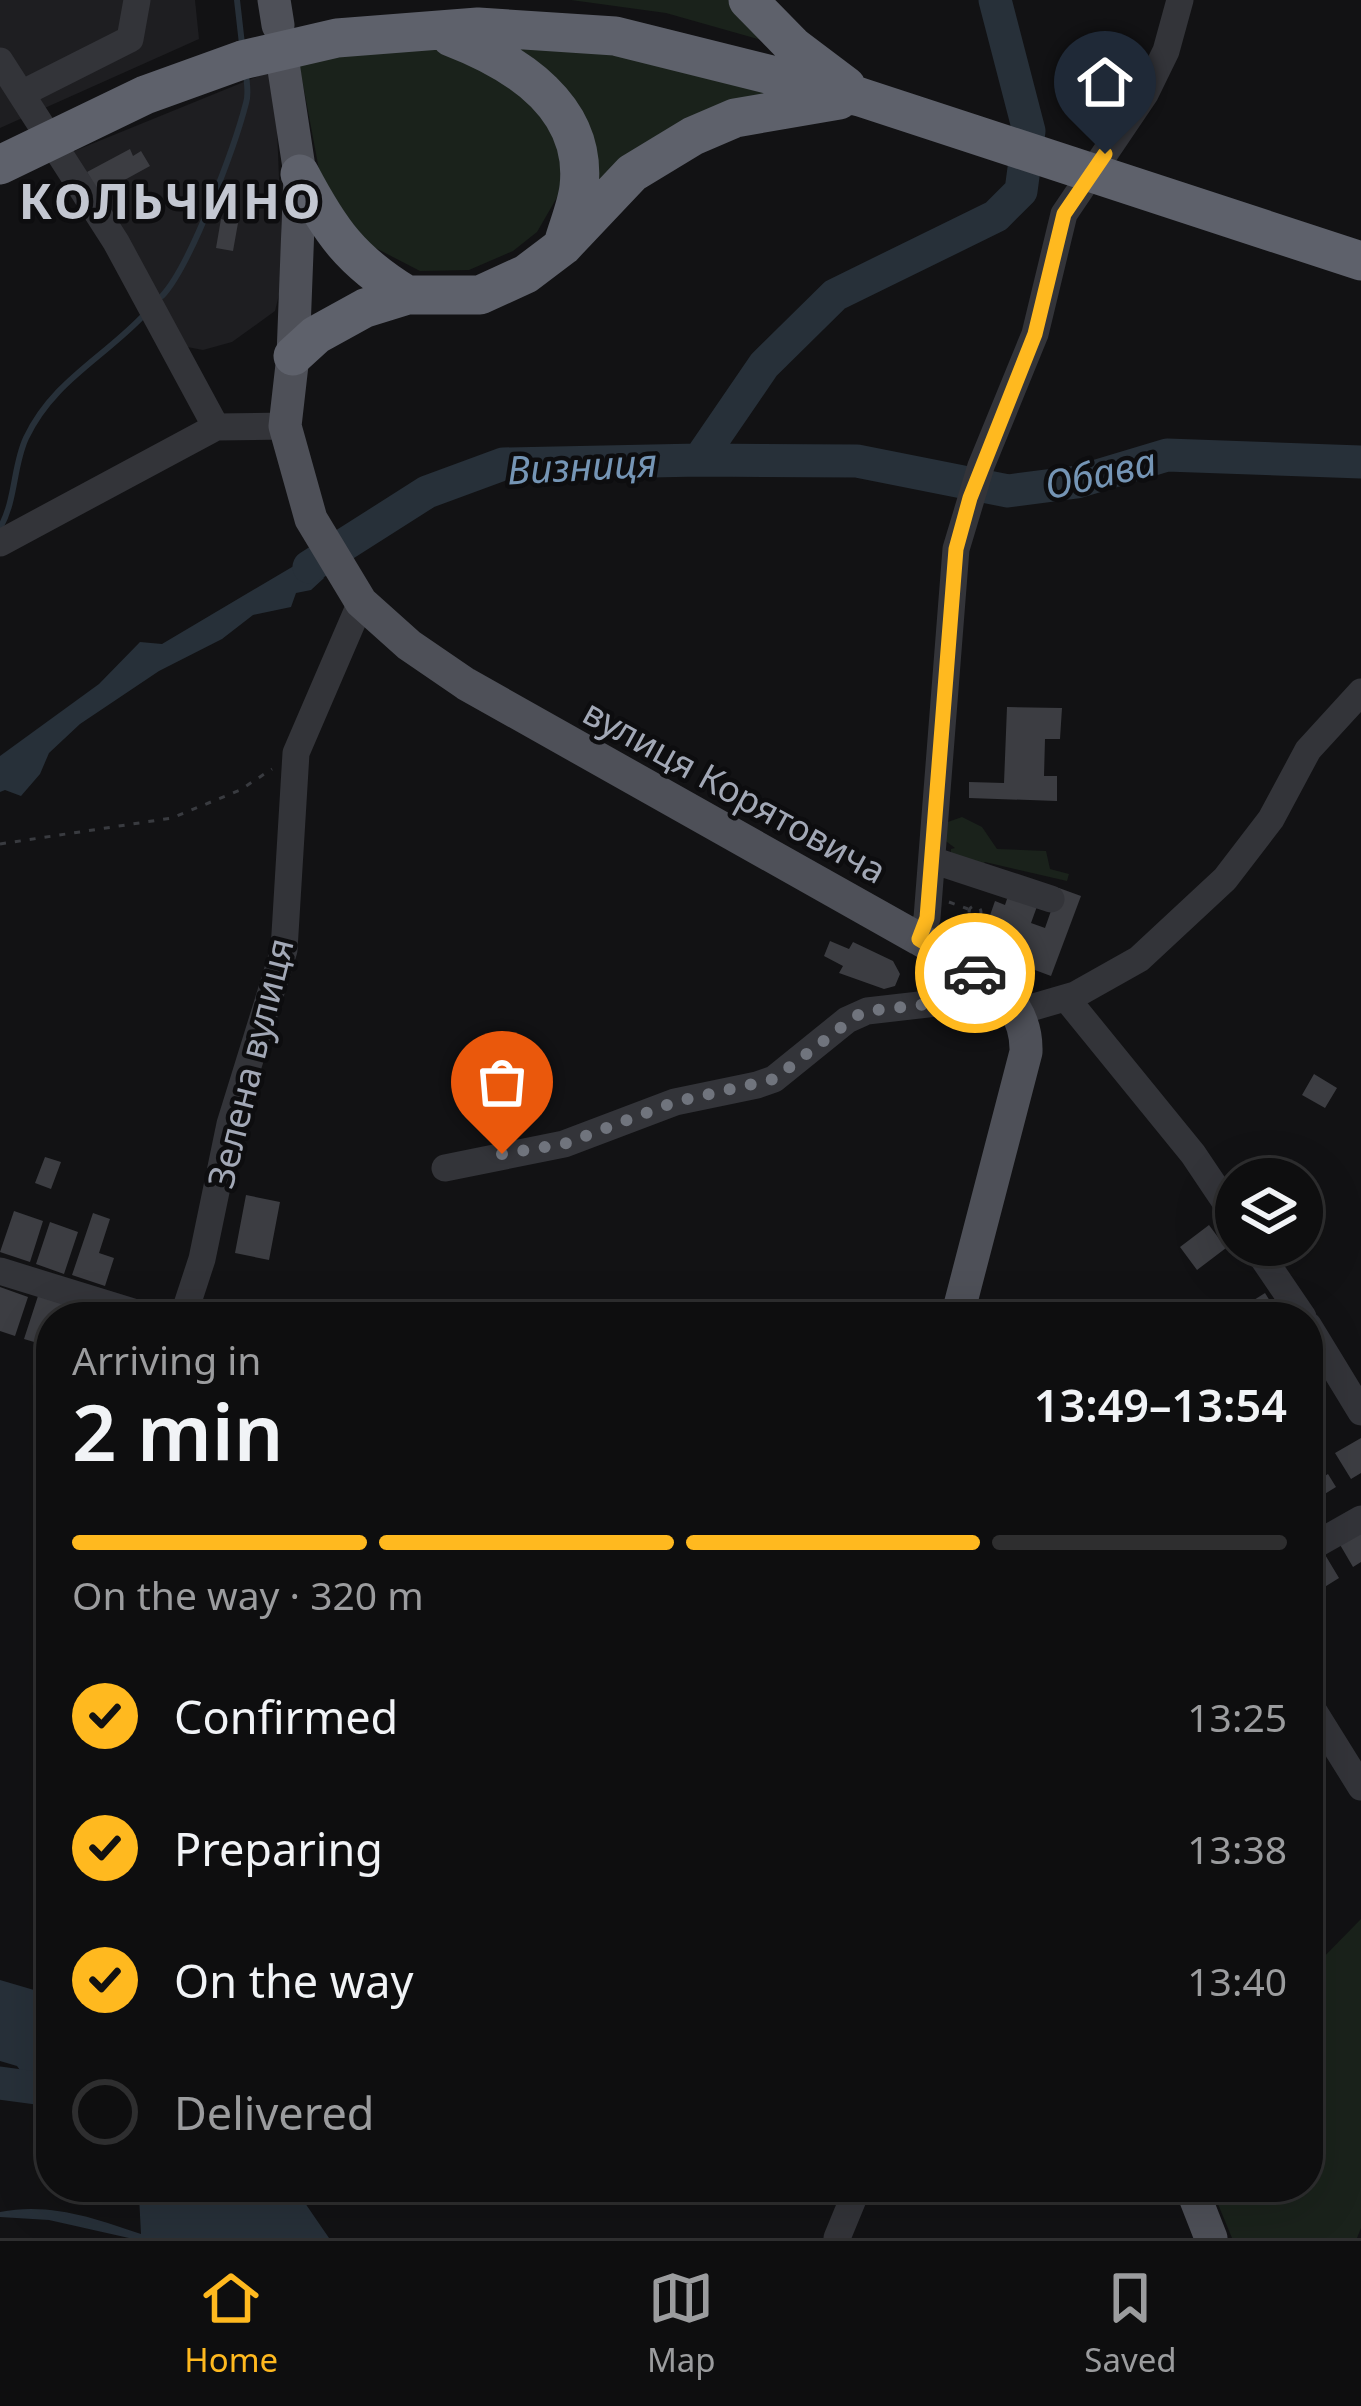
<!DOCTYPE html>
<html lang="en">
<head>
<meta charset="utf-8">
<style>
	body { margin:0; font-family:"Noto Sans",sans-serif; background:#1c1c1d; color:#f1f3f6; height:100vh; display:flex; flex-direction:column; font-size:45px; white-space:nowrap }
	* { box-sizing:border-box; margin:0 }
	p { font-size:39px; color:#9b9c9e }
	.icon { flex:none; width:66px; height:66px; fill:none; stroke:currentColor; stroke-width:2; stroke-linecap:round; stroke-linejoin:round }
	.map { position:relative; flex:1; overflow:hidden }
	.details { position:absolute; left:36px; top:1302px; width:1287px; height:900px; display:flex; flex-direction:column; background:#0e0e0f; border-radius:48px; box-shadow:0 12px 48px #0002,0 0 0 3px #2e2e2f }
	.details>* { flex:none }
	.buttons { position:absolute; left:1215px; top:1158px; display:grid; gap:24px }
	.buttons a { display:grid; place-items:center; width:108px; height:108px; border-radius:50%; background:#0e0e0f; box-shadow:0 12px 48px #0002,0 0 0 3px #2e2e2f; font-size:60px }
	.pin { position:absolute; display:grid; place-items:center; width:102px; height:102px; color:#fff; margin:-123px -51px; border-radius:50% 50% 50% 0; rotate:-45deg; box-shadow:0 0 12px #0007 }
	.pin .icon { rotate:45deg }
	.courier { position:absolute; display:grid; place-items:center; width:120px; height:120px; margin:-60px; border:9px solid #ffb91f; border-radius:50%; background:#fff; color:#222; box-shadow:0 3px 15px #0007 }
	.headline em { font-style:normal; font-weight:600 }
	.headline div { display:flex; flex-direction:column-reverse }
	.headline { display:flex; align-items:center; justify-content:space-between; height:204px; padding:0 36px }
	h1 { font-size:78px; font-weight:600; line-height:90px }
	.bar { display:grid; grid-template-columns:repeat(4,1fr); gap:18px 12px; align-content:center; height:144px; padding:0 36px }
	.bar i { height:15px; border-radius:9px; background:#2e2e2f }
	.bar .active { background:#ffb91f }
	.bar p { grid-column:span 4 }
	ol { padding:0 36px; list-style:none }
	li { display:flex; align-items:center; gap:36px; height:132px }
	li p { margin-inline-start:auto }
	li .icon { padding:12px; border-radius:50%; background:#ffb91f; color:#111; stroke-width:4 }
	li:last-child { color:#9b9c9e }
	li i { width:66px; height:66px; border:6px solid #2e2e2f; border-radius:50% }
	.menu { display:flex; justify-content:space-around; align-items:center; height:168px; border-top:3px solid #2e2e2f; background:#0e0e0f; font-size:33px; color:#9b9c9e }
	.menu a { display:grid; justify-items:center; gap:6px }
	.menu .active { color:#ffb91f }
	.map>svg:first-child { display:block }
</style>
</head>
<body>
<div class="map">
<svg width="1361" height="2238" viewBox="0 0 1361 2238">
	<rect width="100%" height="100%" fill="#121214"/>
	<path fill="#1e1e21" d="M0 0H195L199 39 0 128Z
		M266 73 275 78 283 278 275 311 232 342 203 350 182 346 67 154Z"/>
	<path fill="#1a221b" d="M571 0H733L775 44 666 13Z
		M512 34 785 91 591 192 509 44Z
		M426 37 490 60 564 138 563 187 537 232 513 251 469 270 420 271 364 242 320 175 299 63Z
		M962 817 982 827 997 849 1046 851 1050 869 1069 874 1067 881 985 862 980 867 950 863 951 849 955 848 943 839 945 823Z
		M1361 1919V2228L1357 2238H1232L1211 2187H1308V1973Z"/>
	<path fill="#273039" d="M309 557 324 578 311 590 296 593 291 607 253 615 222 639 159 671 80 724 49 753 40 774 21 796 5 790 0 792V756L99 684 140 642 162 644Z
		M0 1980 51 1995V2113L17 2066 0 2061Z
		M134 2187H294L329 2238H129L49 2220 0 2217V2212C49 2202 95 2218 141 2234L139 2196Z"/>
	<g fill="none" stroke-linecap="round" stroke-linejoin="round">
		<path stroke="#273039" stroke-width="6" d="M237 0 242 44
			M162 296C190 267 235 146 246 103 249 94 247 85 246 75
			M0 528C16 500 13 466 26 438 52 383 100 360 141 318"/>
		<path stroke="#273039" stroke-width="33" d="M699 460 857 461 1008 491 1077 482 1167 455 1361 462
			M309 567 427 492 503 464 699 460 764 365 835 295 996 216 1021 191 1029 131 995 0
			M0 2083 51 2090"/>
	</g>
	<path fill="#3c3d42" d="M130 149 133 156 141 151 150 166 99 194 87 172Z
		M221 219 238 223 233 251 216 248Z
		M1007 707 1062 708 1060 739H1045L1044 776H1057V801L969 798V782L1004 783Z
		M1059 888 1081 896 1051 976 984 951 995 923 988 921 995 901 1005 905 1010 890 1039 901 1031 923 1045 928Z
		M830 941 849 949 853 942 893 961 900 974 895 986 884 989 839 973 843 966 824 956Z
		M1314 1074 1337 1088 1325 1108 1302 1095Z
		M45 1157 61 1162 51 1189 35 1183Z
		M246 1195 280 1202 269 1260 235 1253Z
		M14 1211 43 1221 30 1262 0 1252Z
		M93 1213 110 1219 99 1253 114 1258 105 1286 72 1275Z
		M50 1222 78 1232 64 1274 36 1264Z
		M1209 1225 1226 1248 1197 1270 1180 1247Z
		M0 1287 28 1297 15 1336 0 1331Z
		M1265 1293 1280 1317H1227Z
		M38 1296 72 1307 69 1317H51V1347L24 1339Z
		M1361 1438V1473L1351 1479 1335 1453Z
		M1328 1474 1336 1487 1315 1500 1308 1486Z
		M1361 1531V1562L1353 1567 1339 1543Z
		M1324 1553 1339 1578 1315 1593 1308 1582V1563Z"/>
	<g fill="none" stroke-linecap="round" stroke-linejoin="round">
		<path stroke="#393b40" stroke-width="3" stroke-dasharray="6 9" stroke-linecap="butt" d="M0 844 172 818 240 790 272 769
			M949 902 968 909
			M969 912a6 6 0 1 1 12 0a6 6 0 1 1-12 0Z
			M965 936 972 918"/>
		<path stroke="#333439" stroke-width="27" d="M0 61 116 242 216 427
			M21 94 130 39 137 0
			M0 543 216 427 285 426
			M932 860 1051 899
			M919 939 927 918 956 549 981 466 1035 334 1064 214 1145 94 1166 51 1180 0
			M1066 998 1193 1154 1236 1218
			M1020 1011 1075 995 1139 959 1225 879 1271 819 1308 750 1361 692
			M445 1168 564 1144 675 1102 757 1085 774 1079 847 1020 867 1011 972 999 990 983
			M1254 1245 1303 1317
			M0 1271 149 1317
			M183 1317 202 1259 230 1124 284 950 296 753 361 602
			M1308 1325 1361 1412
			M1308 1549 1361 1519
			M1308 1702 1361 1787
			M837 2238 858 2187"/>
		<path stroke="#4e5058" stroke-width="33" d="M274 0 278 25
			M283 63 300 174 293 356 285 426 311 519 361 602 409 645 466 684 919 939C965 967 1028 989 1026 1052L957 1317
			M1191 2187 1211 2238"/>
		<path stroke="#5e616b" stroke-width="39" d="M748 0 793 46 846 86
			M451 37C516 62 588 107 579 187 577 205 569 224 564 241
			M0 165 145 95 242 60 337 38 478 27 615 36 860 97 1361 261
			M300 174C330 231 351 261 407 295
			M293 356 316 335 365 308 407 295H480L526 274 563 246 632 173 693 136 735 118 839 100"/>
	</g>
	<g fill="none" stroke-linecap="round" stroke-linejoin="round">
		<path stroke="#70747d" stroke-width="12" stroke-dasharray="0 21.6" d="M502 1154 564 1144 675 1102 774 1079 856 1016 867 1011 972 999 990 983 975 973"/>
		<path stroke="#ffb91f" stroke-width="15" d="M975 973 919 939 927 918 956 549 970 498 1035 334 1064 214 1105 154"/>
	</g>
	<g text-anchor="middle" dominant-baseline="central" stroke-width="9" stroke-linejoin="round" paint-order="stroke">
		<g font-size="36" fill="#a2a8b6" stroke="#0d0d0f">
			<text transform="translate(735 791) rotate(29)">вулиця Корятовича</text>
			<text transform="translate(250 1063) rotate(-76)">Зелена вулиця</text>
		</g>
		<g font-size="39" font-style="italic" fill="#7595b5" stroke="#0d0d0f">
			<text transform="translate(582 465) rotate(-3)">Визниця</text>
			<text transform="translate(1100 472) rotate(-13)">Обава</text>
		</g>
		<g font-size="48" font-weight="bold" letter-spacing="3" fill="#c3c7d1" stroke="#0d0d0f">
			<text x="171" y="200">КОЛЬЧИНО</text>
		</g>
	</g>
</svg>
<div class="buttons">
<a><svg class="icon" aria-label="layers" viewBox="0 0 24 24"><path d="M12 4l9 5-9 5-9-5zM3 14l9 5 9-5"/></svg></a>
</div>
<div class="pin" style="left:502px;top:1154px;background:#ea580c"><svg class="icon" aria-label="bag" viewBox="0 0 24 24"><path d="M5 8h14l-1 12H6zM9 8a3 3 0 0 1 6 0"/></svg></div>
<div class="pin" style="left:1105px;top:154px;background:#1f2937"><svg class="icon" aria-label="home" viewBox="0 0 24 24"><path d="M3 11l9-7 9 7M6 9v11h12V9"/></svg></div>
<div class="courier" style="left:975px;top:973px"><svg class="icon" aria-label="car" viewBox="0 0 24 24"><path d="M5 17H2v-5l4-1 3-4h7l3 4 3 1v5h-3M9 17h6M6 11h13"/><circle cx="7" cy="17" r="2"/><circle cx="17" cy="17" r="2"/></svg></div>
<section class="details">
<div class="headline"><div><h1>2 min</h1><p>Arriving in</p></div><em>13:49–13:54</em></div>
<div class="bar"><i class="active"></i><i class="active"></i><i class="active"></i><i></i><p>On the way · 320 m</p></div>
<ol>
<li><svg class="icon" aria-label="check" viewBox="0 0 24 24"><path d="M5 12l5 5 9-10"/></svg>Confirmed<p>13:25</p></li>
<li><svg class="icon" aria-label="check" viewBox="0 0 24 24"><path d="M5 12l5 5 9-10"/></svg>Preparing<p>13:38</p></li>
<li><svg class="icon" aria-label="check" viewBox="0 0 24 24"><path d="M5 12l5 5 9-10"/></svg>On the way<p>13:40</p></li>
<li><i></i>Delivered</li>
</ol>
</section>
</div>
<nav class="menu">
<a class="active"><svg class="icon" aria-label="home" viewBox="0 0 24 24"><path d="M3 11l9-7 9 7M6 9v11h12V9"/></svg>Home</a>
<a><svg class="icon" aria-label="map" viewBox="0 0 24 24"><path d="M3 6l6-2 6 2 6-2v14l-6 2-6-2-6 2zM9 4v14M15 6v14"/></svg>Map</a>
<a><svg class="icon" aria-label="saved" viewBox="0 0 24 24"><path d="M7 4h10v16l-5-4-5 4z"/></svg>Saved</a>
</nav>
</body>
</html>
